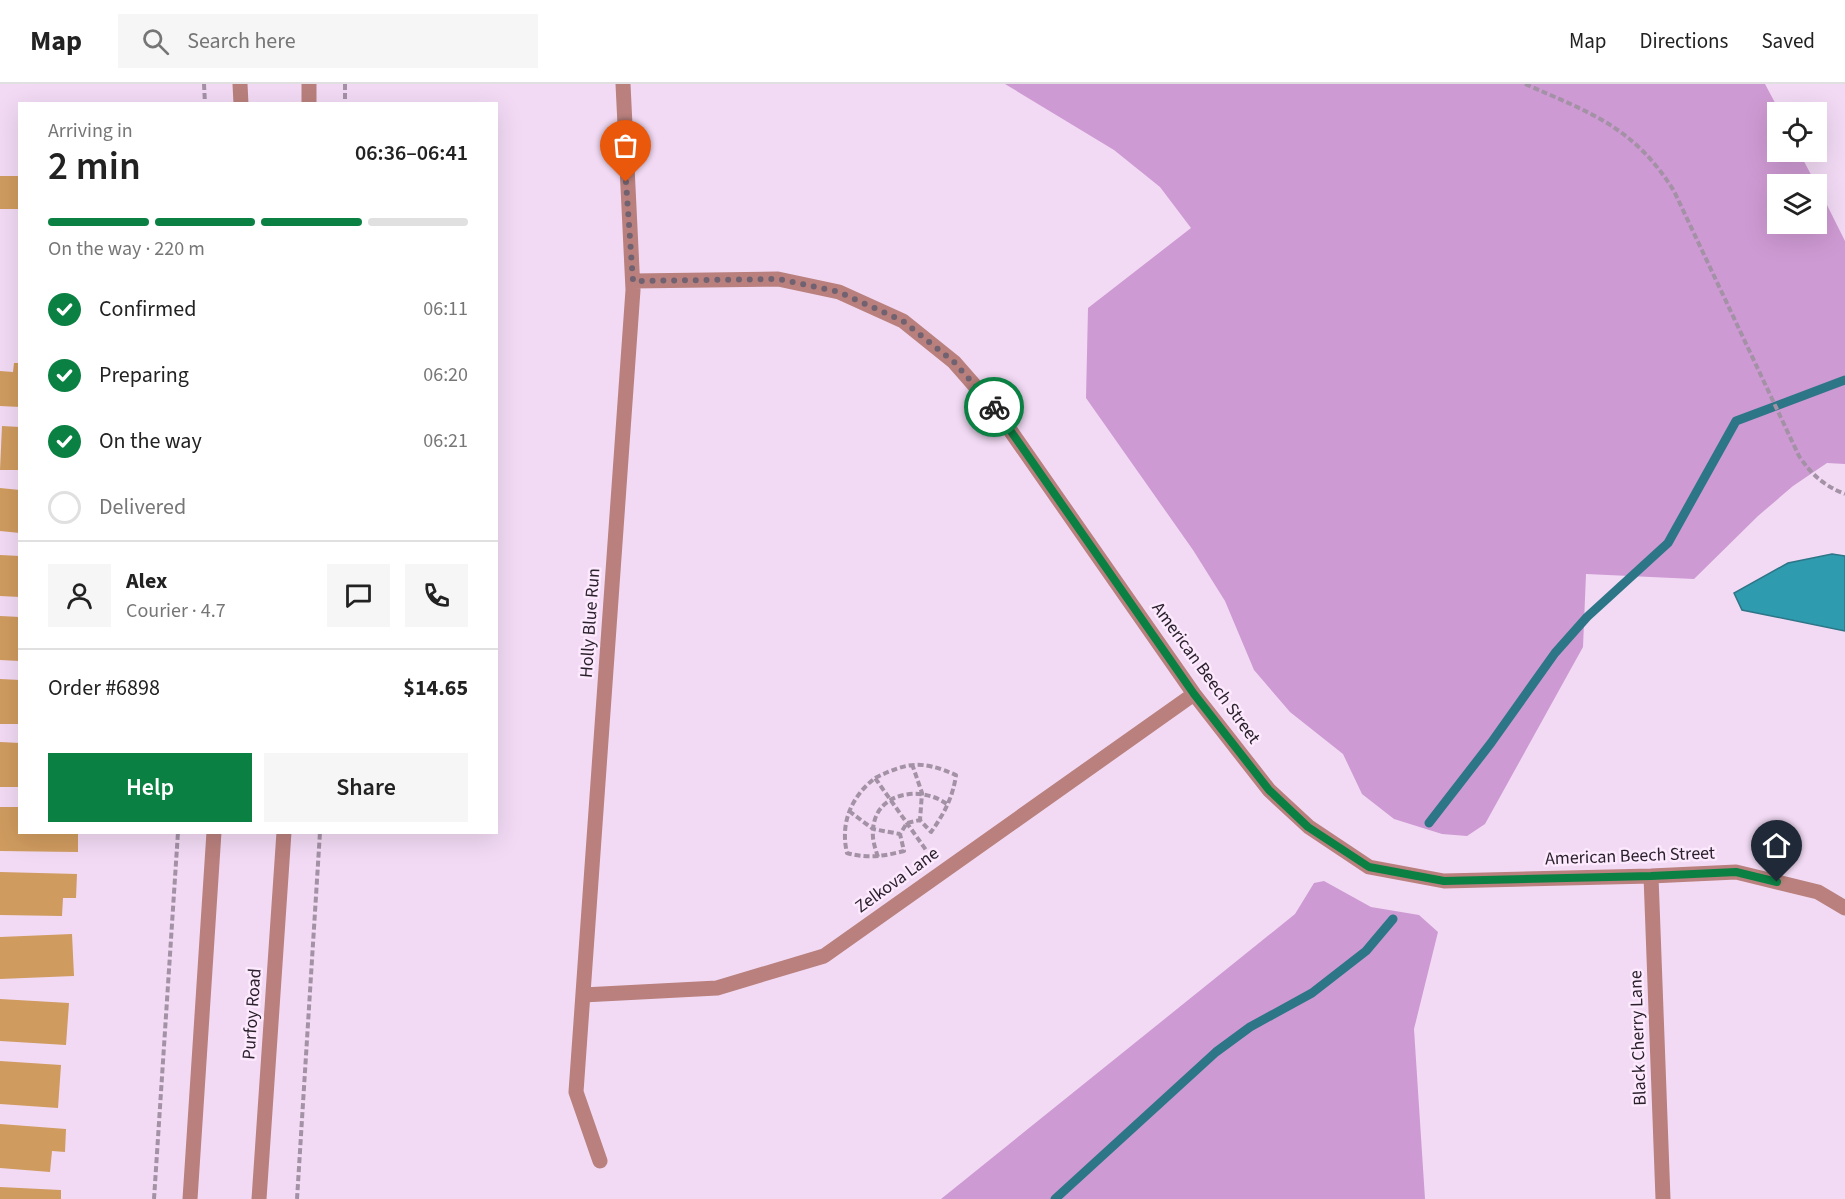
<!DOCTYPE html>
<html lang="en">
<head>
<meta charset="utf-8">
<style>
	body { margin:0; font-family:"Source Sans 3",sans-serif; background:#f6f6f6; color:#222; height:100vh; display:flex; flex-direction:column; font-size:22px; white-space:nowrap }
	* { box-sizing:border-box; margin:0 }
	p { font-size:20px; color:#767676 }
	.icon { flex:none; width:33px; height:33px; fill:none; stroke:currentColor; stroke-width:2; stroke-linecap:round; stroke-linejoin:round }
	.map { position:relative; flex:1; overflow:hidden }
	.side { position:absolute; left:18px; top:18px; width:480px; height:732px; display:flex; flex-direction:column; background:#fff; border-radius:0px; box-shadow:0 6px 24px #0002 }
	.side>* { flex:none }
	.buttons { position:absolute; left:1767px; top:18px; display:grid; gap:12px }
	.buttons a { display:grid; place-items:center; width:60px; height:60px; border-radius:0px; background:#fff; box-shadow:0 6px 24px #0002; font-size:30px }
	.pin { position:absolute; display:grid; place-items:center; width:51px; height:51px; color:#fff; margin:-62px -26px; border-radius:50% 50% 50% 0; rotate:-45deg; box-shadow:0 0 6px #0007 }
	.pin .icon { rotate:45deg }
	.courier { position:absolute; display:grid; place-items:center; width:60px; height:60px; margin:-30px; border:4px solid #0b8043; border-radius:50%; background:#fff; color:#222; box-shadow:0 2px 8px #0007 }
	.head em { font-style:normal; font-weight:600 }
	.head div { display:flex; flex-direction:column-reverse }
	.head { display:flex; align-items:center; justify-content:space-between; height:102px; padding:0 30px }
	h1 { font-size:39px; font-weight:600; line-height:45px }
	.bar { display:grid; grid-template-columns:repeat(4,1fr); gap:9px 6px; align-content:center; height:72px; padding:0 30px }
	.bar i { height:8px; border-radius:4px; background:#e0e0e0 }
	.bar .active { background:#0b8043 }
	.bar p { grid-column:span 4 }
	.line { display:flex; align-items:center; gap:15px; padding:0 30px; border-top:2px solid #e0e0e0 }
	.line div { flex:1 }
	.round { display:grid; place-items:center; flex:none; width:63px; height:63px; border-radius:0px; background:#f6f6f6 }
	ol { padding:0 30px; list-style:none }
	li { display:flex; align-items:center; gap:18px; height:66px }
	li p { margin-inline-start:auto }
	li .icon { padding:6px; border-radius:50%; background:#0b8043; color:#fff; stroke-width:4 }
	li:last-child { color:#767676 }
	li i { width:33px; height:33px; border:3px solid #e0e0e0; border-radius:50% }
	.button { display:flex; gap:12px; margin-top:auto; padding:12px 30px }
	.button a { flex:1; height:69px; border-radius:0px; background:#0b8043; color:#fff; font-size:24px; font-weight:600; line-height:69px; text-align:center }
	.button a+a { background:#f6f6f6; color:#222 }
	header { display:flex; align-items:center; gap:36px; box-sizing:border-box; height:84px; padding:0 30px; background:#fff; border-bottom:2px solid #e0e0e0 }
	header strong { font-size:28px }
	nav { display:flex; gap:33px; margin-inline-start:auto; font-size:21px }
	.search { width:420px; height:54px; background:#f6f6f6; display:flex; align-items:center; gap:15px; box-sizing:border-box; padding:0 21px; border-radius:0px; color:#767676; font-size:22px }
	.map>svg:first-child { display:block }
</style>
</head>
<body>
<header>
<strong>Map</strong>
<div class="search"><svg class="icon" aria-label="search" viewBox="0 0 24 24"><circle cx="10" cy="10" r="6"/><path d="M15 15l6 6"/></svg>Search here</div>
<nav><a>Map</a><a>Directions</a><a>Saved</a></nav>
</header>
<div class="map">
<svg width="1845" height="1115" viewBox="0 0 1845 1115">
	<rect width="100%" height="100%" fill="#f2daf4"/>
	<path fill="#ce9ad3" d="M1005 0H1765L1780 28H1778V68H1799L1816 100H1778V140H1816L1817 101 1845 157V380L1827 379 1793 402 1758 432 1694 495 1586 490 1583 563 1485 740 1467 752 1442 750 1394 735 1362 710 1343 670 1290 628 1254 586 1225 517 1193 466 1086 314 1088 224 1191 144 1160 103 1114 66Z
		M1324 797 1371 823 1419 831 1438 848 1414 945 1425 1115H941L1295 830 1314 799Z"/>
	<path fill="#2e9baf" stroke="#2d7687" stroke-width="1.5" d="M1832 470 1845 472V547L1742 526 1734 509 1788 479Z"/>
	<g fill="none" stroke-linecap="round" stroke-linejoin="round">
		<path stroke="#2d7687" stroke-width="9" d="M1429 739 1491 659 1555 569 1587 533 1668 459 1736 337 1845 296
			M1055 1115 1216 968 1250 943 1312 909 1366 867 1393 835"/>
	</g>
	<path fill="#cf9b5f" d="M0 92H20V125H0Z
		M14 279H20V323L0 322V287L13 288Z
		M2 342 20 343V386H0Z
		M0 404 20 406V449L0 447Z
		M0 471 20 472V513L0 512Z
		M0 532 20 533V577L0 576Z
		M0 595 20 596V640H0Z
		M0 658 20 659V703H0Z
		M0 723H20V748H78V768L0 767Z
		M0 788 77 790 76 814H63L62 832 0 831Z
		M72 850 74 892 0 895V853Z
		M0 915 69 919 66 961 0 957Z
		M0 977 61 981 58 1024 0 1020Z
		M0 1040 66 1045 65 1068 52 1067 50 1088 0 1084Z
		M0 1103 61 1106V1115H0Z"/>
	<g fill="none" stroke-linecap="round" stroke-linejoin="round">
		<path stroke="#a391a5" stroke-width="4" stroke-dasharray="6 3" stroke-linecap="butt" d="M204 0 205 20
			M345 0V20
			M1525 0C1591 29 1634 43 1674 107L1799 372C1811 390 1824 402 1845 410
			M912 680 922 709 920 736
			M875 694C908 678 921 676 956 691 953 713 944 730 931 748L920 736 907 739 900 750 904 767C884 772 868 775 847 769 840 739 851 713 875 694 892 718 909 742 926 766
			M849 727 873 745 900 750
			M878 773C875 764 872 755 873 746 875 707 923 701 948 721
			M154 1115 178 748
			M297 1115 320 748"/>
		<path stroke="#b9807d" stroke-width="15" d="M240 0 241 20
			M309 0V20
			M633 197 778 195 839 208 903 237 954 278 996 326 1194 610 1269 706 1309 743 1369 783 1444 797 1651 792 1736 788 1818 808 1845 824
			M1651 792 1663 1115
			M583 911 717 904 824 872 1194 610
			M600 1077 576 1008 633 206 623 0
			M190 1115 214 748
			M259 1115 284 748"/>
	</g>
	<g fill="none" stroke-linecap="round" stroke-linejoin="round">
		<path stroke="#706271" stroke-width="6" stroke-dasharray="0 10.8" d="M626 98 633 197 778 195 839 208 903 237 954 278 994 323"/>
		<path stroke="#0b8043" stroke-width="8" d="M994 323 1194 610 1269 706 1308 743 1369 783 1444 797 1651 792 1736 788 1777 798"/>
	</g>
	<g text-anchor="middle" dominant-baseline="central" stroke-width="5" stroke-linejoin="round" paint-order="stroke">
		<g font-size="18" fill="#2a212b" stroke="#fce9fe">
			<text transform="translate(590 539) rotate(-86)">Holly Blue Run</text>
			<text transform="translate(1206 589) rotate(54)">American Beech Street</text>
			<text transform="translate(1630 772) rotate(-2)">American Beech Street</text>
			<text transform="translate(897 796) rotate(-36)">Zelkova Lane</text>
			<text transform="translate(252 930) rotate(-86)">Purfoy Road</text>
			<text transform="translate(1638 954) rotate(-92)">Black Cherry Lane</text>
		</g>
	</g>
</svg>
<div class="buttons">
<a><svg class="icon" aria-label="locate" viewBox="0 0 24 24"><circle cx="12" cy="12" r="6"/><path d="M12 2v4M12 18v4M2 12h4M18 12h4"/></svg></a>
<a><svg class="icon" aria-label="layers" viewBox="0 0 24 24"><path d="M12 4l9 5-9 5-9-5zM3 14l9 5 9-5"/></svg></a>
</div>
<div class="pin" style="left:626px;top:98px;background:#ea580c"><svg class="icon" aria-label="bag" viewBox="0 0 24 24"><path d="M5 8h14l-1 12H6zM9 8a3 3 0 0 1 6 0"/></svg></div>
<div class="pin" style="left:1777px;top:798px;background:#1f2937"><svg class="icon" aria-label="home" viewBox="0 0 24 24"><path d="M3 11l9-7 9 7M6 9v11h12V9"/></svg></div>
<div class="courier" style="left:994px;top:323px"><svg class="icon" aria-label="bike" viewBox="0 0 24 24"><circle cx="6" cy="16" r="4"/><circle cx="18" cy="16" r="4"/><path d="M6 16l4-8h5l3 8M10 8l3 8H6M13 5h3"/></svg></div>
<section class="side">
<div class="head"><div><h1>2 min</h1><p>Arriving in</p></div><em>06:36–06:41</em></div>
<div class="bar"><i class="active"></i><i class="active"></i><i class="active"></i><i></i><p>On the way · 220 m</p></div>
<ol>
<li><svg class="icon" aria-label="check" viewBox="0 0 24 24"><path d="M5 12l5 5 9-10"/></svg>Confirmed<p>06:11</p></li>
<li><svg class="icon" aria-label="check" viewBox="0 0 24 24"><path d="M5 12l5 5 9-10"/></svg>Preparing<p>06:20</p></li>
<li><svg class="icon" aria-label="check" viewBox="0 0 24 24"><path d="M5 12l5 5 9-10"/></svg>On the way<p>06:21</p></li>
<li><i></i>Delivered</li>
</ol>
<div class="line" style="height:108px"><a class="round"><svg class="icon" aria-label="person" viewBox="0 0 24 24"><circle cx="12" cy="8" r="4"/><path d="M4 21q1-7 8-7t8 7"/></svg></a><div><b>Alex</b><p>Courier · 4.7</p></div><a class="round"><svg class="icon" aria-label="chat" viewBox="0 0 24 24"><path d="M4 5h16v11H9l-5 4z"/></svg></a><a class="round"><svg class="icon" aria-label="phone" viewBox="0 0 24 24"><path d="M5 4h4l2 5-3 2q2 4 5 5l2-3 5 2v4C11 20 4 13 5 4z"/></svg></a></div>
<div class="line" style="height:78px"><div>Order #6898</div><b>$14.65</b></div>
<div class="button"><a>Help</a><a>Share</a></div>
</section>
</div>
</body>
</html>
